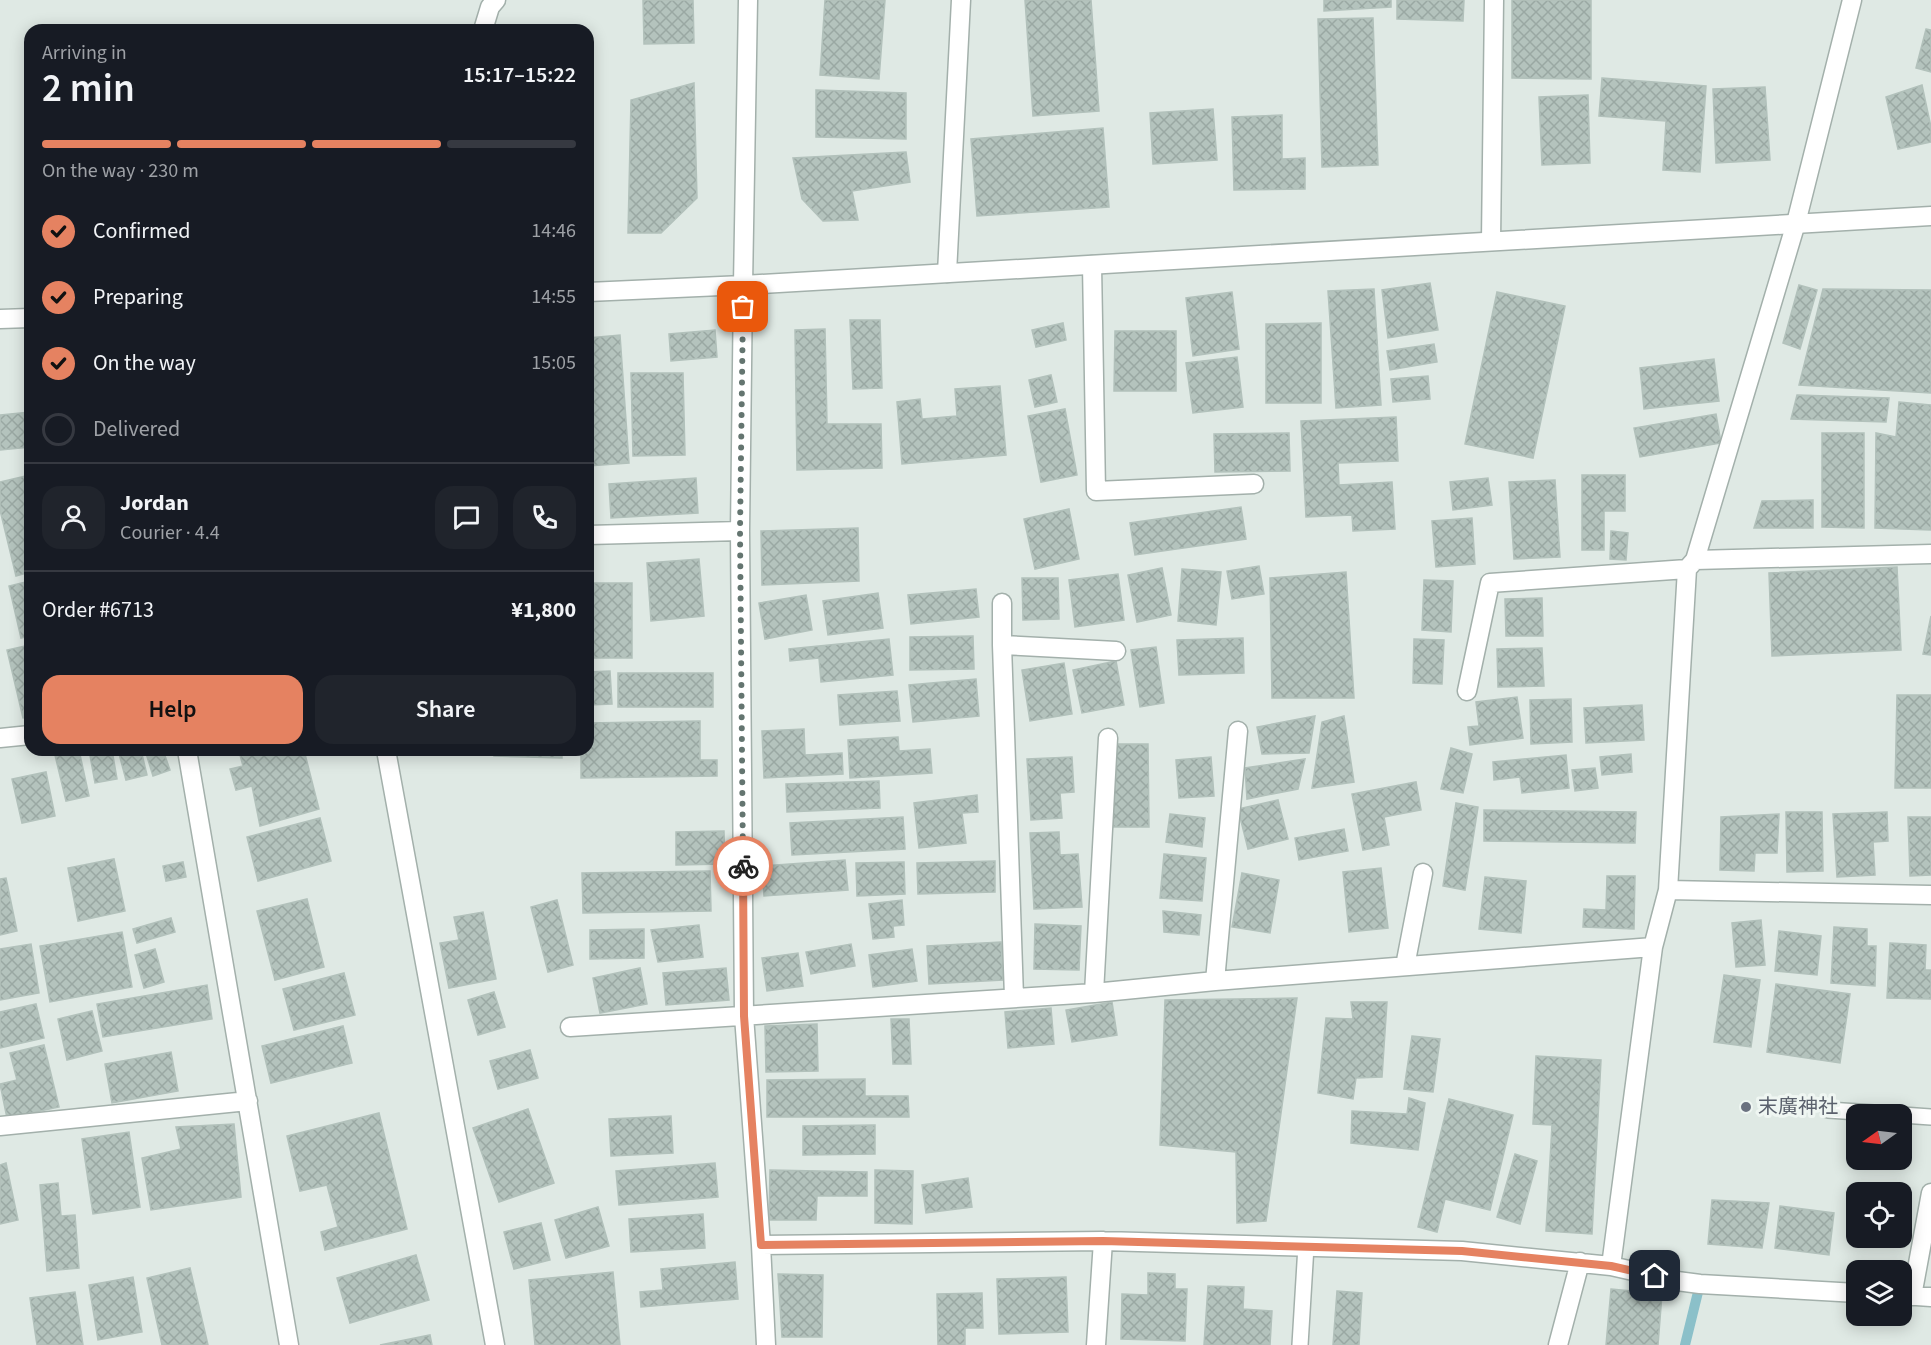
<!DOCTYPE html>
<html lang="en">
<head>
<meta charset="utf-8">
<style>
	body { margin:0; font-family:"Source Sans 3","Noto Sans JP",sans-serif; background:#20242c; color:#f1f3f6; height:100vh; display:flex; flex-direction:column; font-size:22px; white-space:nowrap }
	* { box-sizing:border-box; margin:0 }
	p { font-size:20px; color:#9ea1a6 }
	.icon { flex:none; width:33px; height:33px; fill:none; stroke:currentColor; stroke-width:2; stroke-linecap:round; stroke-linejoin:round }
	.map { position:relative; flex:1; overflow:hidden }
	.panel { position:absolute; left:24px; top:24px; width:570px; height:732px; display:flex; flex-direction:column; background:#171b24; border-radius:18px; box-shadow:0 3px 15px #0003 }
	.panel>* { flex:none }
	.needle { width:39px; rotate:256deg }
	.fabs { position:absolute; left:1846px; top:1104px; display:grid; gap:12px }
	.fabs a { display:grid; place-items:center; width:66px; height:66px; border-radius:12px; background:#171b24; box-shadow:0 3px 15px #0003; font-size:30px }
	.pin { position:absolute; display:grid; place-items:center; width:51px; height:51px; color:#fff; margin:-26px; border-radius:12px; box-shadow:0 3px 9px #0006 }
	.courier { position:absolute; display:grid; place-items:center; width:60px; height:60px; margin:-30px; border:4px solid #e58261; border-radius:50%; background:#fff; color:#222; box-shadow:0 2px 8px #0007 }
	.headline em { font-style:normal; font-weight:600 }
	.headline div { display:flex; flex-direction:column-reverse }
	.headline { display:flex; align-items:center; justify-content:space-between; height:102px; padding:0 18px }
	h1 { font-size:39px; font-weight:600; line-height:45px }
	.bar { display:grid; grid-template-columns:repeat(4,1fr); gap:9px 6px; align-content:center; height:72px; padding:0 18px }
	.bar i { height:8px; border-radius:4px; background:#363941 }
	.bar .current { background:#e58261 }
	.bar p { grid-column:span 4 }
	.line { display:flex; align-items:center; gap:15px; padding:0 18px; border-top:2px solid #363941 }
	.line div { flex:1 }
	.round { display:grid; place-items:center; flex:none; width:63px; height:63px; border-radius:18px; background:#20242c }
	ol { padding:0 18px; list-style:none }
	li { display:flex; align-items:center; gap:18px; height:66px }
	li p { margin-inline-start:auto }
	li .icon { padding:6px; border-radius:50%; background:#e58261; color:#111; stroke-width:4 }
	li:last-child { color:#9ea1a6 }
	li i { width:33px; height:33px; border:3px solid #363941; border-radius:50% }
	.primary-button { display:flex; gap:12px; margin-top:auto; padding:12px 18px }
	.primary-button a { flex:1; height:69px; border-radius:18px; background:#e58261; color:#111; font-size:24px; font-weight:600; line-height:69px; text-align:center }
	.primary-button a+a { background:#20242c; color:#f1f3f6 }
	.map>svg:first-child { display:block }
</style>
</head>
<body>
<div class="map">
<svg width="1931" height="1345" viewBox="0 0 1931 1345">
	<defs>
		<pattern id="building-cross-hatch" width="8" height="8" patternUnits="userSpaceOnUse" patternTransform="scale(1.5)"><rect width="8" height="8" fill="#b4c3bd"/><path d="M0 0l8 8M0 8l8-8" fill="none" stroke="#9aa8a3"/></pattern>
	</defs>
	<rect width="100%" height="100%" fill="#dfe9e4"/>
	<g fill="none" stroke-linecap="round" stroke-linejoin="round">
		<path stroke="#8bc0c9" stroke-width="10" d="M1685 1345 1700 1284"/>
	</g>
	<path fill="url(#building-cross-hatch)" stroke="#b2c1bb" stroke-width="1.5" d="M643 0H693L694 43 644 44Z
		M825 0H885L879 79 820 75Z
		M1025 0H1091L1099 111 1033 116Z
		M1324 0H1391V7L1324 11Z
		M1397 0H1464L1463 21 1397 19Z
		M1512 0H1591V79L1512 78Z
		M1373 18 1378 165 1322 167 1318 19Z
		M1926 29 1931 30V72L1916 68Z
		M1602 78 1706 86 1700 172 1663 170 1666 121 1599 116Z
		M694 83 697 198 661 233H628L631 100Z
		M1922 85 1931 127V142L1898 149 1886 97Z
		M1765 87 1770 160 1716 163 1713 89Z
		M816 90 906 93V139L816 137Z
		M1588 95 1590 163 1542 165 1539 97Z
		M1213 109 1217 160 1153 164 1150 113Z
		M1282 115V159L1305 158V189L1234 190 1232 117Z
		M1103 128 1109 207 977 216 971 139Z
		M906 152 910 182 852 191 858 220 823 221 802 199 793 158Z
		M1430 283 1438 330 1388 338 1382 290Z
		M1799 285 1817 290 1800 349 1783 343Z
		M1374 289 1381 405 1336 408 1328 291Z
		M1823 289 1931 290V393L1799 385Z
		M1232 292 1239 349 1193 356 1186 298Z
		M1497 292 1565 306 1533 458 1465 444Z
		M850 320H880L882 388 853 389Z
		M1063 323 1066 340 1036 347 1032 330Z
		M1321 323V403H1266V324Z
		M825 329 827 424H881L882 468 797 470 795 330Z
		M715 330 717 357 671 361 669 334Z
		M1115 331H1176V391H1114Z
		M620 335 629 463 588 466V338Z
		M1434 344 1437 362 1390 370 1387 351Z
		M1237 357 1243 407 1193 413 1186 363Z
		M1714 359 1719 401 1644 409 1640 368Z
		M631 373H683L685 455 633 456Z
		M1051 375 1057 402 1035 407 1029 380Z
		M1428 376 1430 399 1393 402 1391 379Z
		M1000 386 1006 455 902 464 897 402 920 399 922 419 957 416 955 389Z
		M1797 395 1889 398 1886 422 1791 419Z
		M1899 402 1931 405V530L1875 528 1876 433 1896 437Z
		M1065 409 1077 475 1041 482 1028 416Z
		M30 412V447L0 450V415Z
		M1716 414 1721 443 1640 457 1634 428Z
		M1396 417 1398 461 1338 463 1339 485 1392 482 1395 529 1353 531 1352 515 1306 517 1301 421Z
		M1289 433 1290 471 1215 472 1214 434Z
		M1822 433H1864V528L1822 527Z
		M30 475V572L16 576 0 510V482Z
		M1582 475H1625V511H1604V550H1582Z
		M696 478 698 513 611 518 609 484Z
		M1488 478 1492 505 1453 510 1450 482Z
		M1555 480 1560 557 1514 559 1509 482Z
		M1813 500V528H1754L1762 501Z
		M1241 507 1246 539 1135 555 1130 523Z
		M1069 509 1079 559 1035 569 1024 519Z
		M1472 518 1475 564 1436 567 1432 521Z
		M858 528 859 581 762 585 761 531Z
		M1611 531 1628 533 1626 560 1610 559Z
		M699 559 704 616 651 621 647 563Z
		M1259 566 1264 594 1232 599 1227 571Z
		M1897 567 1901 650 1772 656 1769 573Z
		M1162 568 1171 615 1137 622 1128 575Z
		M1182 569 1221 572 1216 625 1178 621Z
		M1346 572 1354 698H1272L1270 578Z
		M1118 574 1124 620 1075 627 1069 580Z
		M1022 578H1058L1059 619 1023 620Z
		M1424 580 1453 581 1451 632 1422 630Z
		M30 581V636L21 638 9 586Z
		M588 583H632V658H588Z
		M976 589 979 617 911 624 908 595Z
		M878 593 883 628 828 635 823 601Z
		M806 595 812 630 765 639 759 603Z
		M1542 598 1543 636H1506L1505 599Z
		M1931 616V655L1923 654Z
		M973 636 974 669 910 670V637Z
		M1243 638 1244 673 1179 675 1177 640Z
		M889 639 893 675 821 682 819 658 790 661 789 649Z
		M1414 639 1444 640 1442 684 1413 683Z
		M30 645V717L23 718 7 650Z
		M1156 647 1164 703 1140 707 1131 650Z
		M1542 648 1544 686 1498 687 1497 649Z
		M1116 661 1124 705 1082 713 1073 670Z
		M1064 663 1072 714 1030 721 1022 670Z
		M610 671 612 704 588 705V672Z
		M618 673H713V707H618Z
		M976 679 979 716 913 722 909 685Z
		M897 691 900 721 840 725 838 695Z
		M1897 695H1931V788H1895Z
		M1517 697 1523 738 1470 745 1468 727 1479 726 1476 702Z
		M1571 699 1572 742 1531 744 1530 700Z
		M1642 705 1644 740 1586 743 1584 708Z
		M1315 716 1309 753 1262 754 1257 727Z
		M1344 716 1354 782 1312 788 1322 722Z
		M700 721V760H717V776L581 778V750H588V723Z
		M804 729 805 755 842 753 843 774 764 778 762 731Z
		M898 737 899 751 930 749 932 773 850 778 848 740Z
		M1112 744H1148L1149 827H1113Z
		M1451 748 1472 754 1463 793 1441 789Z
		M79 750 89 796 66 801 54 751Z
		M89 750H112L117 779 95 783Z
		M118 750H141L147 775 126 780Z
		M145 750H163L170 770 153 776Z
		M259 750H304L319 809 260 826 252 786 236 790 230 769 243 766 240 755Z
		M494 750H562V758L494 756Z
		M1631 754 1632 772 1602 775 1600 757Z
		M1566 755 1569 788 1522 793 1520 777 1494 780 1493 762Z
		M1072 757 1074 792 1060 793 1062 818 1031 820 1027 759Z
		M1211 757 1214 796 1179 798 1176 760Z
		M1305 759 1298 789 1247 799 1245 768Z
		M1595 768 1598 788 1575 791 1572 770Z
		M46 772 55 816 22 823 12 779Z
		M879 781 880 808 787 812 786 784Z
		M1416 782 1421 810 1384 817 1389 845 1363 850 1352 794Z
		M977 795 978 812 962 813 966 843 919 848 914 803Z
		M1278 800 1288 839 1248 849 1238 809Z
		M1456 803 1478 807 1465 890 1443 886Z
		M1484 810 1636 812 1635 843 1484 841Z
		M1786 812H1822L1823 871 1787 872Z
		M1887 812 1888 841 1873 842 1875 875 1837 877 1833 814Z
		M1170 814 1205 818 1202 847 1166 842Z
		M1779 814 1777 853H1755L1754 871 1720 870 1721 817Z
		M903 817 905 849 792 855 790 823Z
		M1908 817H1931V875L1910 876Z
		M320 818 331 861 258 881 247 837Z
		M1344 829 1348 851 1299 860 1295 838Z
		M724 831 725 864 676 865V832Z
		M1059 832 1060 855 1078 854 1082 907 1034 909 1030 833Z
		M1164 854 1206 858 1202 901 1160 898Z
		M114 859 125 911 78 921 68 868Z
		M845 860 848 890 764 896 762 866Z
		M995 861V892L918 894 917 863Z
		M183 862 186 877 166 881 163 866Z
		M904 862 905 894 857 896 856 863Z
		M1381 868 1388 928 1349 932 1343 872Z
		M710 871 711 911 583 913 582 873Z
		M1242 873 1279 880 1270 933 1232 927Z
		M1607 876H1635L1634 929 1583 927 1584 909 1606 910Z
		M1485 877 1526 881 1521 933 1479 929Z
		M6 878 17 931 0 935V879Z
		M307 899 324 967 275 980 257 911Z
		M557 900 573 965 548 972 531 907Z
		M902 900 904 925 893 926 894 937 873 939 869 904Z
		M1163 911 1201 915 1199 935 1164 932Z
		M483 912 496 979 449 988 440 943 459 940 454 917Z
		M171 918 175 932 137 943 133 929Z
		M1761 920 1765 965 1736 967 1732 923Z
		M1035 924 1081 926 1079 970 1034 969Z
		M699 925 703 957 658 962 651 930Z
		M1834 927 1867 929V946H1876L1875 986 1831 983Z
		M644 929V958L590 959V930Z
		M1779 931 1821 936 1817 975 1775 971Z
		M122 932 132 987 50 1002 40 946Z
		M1001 942 1003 980 929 984 927 946Z
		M1890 943 1926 945 1925 970H1931V999L1887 998Z
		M31 944 39 993 0 1000V949Z
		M851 944 855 966 811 974 806 952Z
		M155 949 164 982 144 988 135 955Z
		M912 949 917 981 873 987 869 955Z
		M798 953 803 986 767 991 762 958Z
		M640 968 647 1004 600 1013 593 978Z
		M726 968 729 1000 666 1005 663 973Z
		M344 973 355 1015 294 1030 283 989Z
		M1724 975 1760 980 1751 1047 1714 1042Z
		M1776 984 1850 994 1840 1063 1767 1052Z
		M207 985 212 1019 103 1037 97 1004Z
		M494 992 505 1027 478 1035 468 1000Z
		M1297 998 1266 1221 1237 1223 1236 1152 1160 1145 1165 1000Z
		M1112 1002 1117 1035 1072 1042 1066 1010Z
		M1351 1002H1387L1382 1077 1356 1078 1353 1099 1318 1093 1326 1018 1353 1019Z
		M36 1004 44 1038 0 1048V1012Z
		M1051 1008 1054 1044 1008 1048 1005 1012Z
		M92 1011 102 1051 67 1060 58 1019Z
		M891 1019H909L911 1064H893Z
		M817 1024 818 1071 766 1072 765 1026Z
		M343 1026 352 1063 271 1083 262 1046Z
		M1412 1036 1440 1039 1433 1092 1404 1089Z
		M44 1045 59 1107 7 1118 0 1084 17 1080 10 1053Z
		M530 1050 538 1078 498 1089 490 1061Z
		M171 1052 178 1091 112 1103 105 1064Z
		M1536 1056 1601 1060 1592 1234 1546 1231 1552 1125 1533 1124Z
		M865 1079V1096H908L909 1117H767V1080Z
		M1409 1098 1425 1103 1418 1150 1351 1143 1352 1111 1407 1114Z
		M1449 1099 1513 1115 1490 1210 1445 1199 1437 1232 1418 1227Z
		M528 1109 554 1183 499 1202 473 1128Z
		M379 1113 407 1229 325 1250 321 1232 338 1227 327 1185 300 1191 287 1136Z
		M671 1116 673 1153 611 1156 609 1119Z
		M234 1124 241 1197 151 1210 142 1158 181 1149 176 1127Z
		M875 1125V1154L803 1155V1126Z
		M129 1132 140 1207 93 1214 82 1139Z
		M1515 1154 1537 1161 1520 1224 1497 1217Z
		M6 1163 18 1220 0 1224V1165Z
		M715 1163 718 1197 619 1205 616 1171Z
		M770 1170 867 1172V1196H817L816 1220H769Z
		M875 1170 913 1171 912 1224 875 1223Z
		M968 1178 972 1207 926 1213 922 1185Z
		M58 1183 61 1216 75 1215 79 1268 47 1271 40 1185Z
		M1712 1200 1769 1203 1762 1248 1708 1244Z
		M1780 1206 1834 1213 1829 1255 1775 1248Z
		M598 1207 609 1246 566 1258 555 1220Z
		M703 1214 705 1248 631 1252 629 1219Z
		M541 1223 550 1260 514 1269 504 1232Z
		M416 1255 429 1300 350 1323 337 1278Z
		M735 1262 738 1299 641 1307 640 1292 663 1290 661 1269Z
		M190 1268 208 1345H162L147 1278Z
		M613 1272 620 1345H535L529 1280Z
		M1148 1273 1175 1274V1289H1187L1185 1341 1121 1339 1122 1294 1148 1295Z
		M778 1274 823 1275 822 1337H782Z
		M133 1277 142 1332 98 1340 89 1285Z
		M1066 1277 1068 1332 999 1334 997 1279Z
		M1208 1286 1244 1287 1243 1309 1272 1311 1270 1345H1204Z
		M1611 1289 1662 1294 1658 1345H1606Z
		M1337 1291 1362 1293 1359 1345H1333Z
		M75 1292 83 1345H37L30 1298Z
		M982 1293 983 1328H965V1345H938L937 1294Z
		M430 1335 432 1345H380Z"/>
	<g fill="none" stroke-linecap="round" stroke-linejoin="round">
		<g stroke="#a3b0ab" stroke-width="18">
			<path id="service" d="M1828 1110 1889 1114
				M1902 1115 1931 1117
				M1300 1345 1306 1246"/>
		</g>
		<g stroke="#a3b0ab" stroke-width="21">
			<path id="minor" d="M483 30 490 7 496 0
				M1491 241 1494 0
				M1092 265 1096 491 1254 484
				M947 273 961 0
				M743 285 740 531 744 1016 761 1245 766 1345
				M588 535 740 531
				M1695 560 1931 554
				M1002 645V603
				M1467 691 1490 583 1687 569
				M0 738 30 735
				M187 750 289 1345
				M386 750 495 1345
				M1668 890 1931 895
				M1405 966 1423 873
				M1215 981 1238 731
				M1094 993 1108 738
				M1014 997 1002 645 1116 651
				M570 1027 1094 993 1215 981 1653 947
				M0 1126 248 1101
				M761 1245 1103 1241 1462 1251 1611 1266 1677 1281 1700 1284 1857 1293
				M1611 1266 1653 947 1668 890 1687 569 1695 560 1796 223 1852 0
				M1902 1295 1931 1297
				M1912 1296 1931 1193
				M1096 1345 1103 1241
				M1558 1345 1580 1262"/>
		</g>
		<g stroke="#a3b0ab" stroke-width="21">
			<path id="tertiary" d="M743 285 748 0
				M588 292 743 285 1931 216
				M0 319 30 318"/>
		</g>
		<use href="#service" stroke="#fff" stroke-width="15"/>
		<use href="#minor" stroke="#fff" stroke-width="18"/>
		<use href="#tertiary" stroke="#fff" stroke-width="18"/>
	</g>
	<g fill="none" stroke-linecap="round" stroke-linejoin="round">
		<path stroke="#647570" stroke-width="6" stroke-dasharray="0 10.8" d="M743 307 740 531 743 866"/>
		<path stroke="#e58261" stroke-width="8" d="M743 866 744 1016 761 1245 1103 1241 1462 1251 1611 1266 1655 1276"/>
	</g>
	<circle fill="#6b7280" stroke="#eff6f2" stroke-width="2" cx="1746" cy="1107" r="6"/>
	<g text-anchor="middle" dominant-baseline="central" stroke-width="6" stroke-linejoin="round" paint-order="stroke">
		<g font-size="20" fill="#5b616d" stroke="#eff6f2" text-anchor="start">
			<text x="1758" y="1107">末廣神社</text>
		</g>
	</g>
</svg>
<div class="fabs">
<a><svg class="needle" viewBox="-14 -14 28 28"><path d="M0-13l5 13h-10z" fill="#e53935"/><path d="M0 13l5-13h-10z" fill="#9ea1a6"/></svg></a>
<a><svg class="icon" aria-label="locate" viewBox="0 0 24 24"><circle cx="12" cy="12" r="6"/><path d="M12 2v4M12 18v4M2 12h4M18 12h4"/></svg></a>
<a><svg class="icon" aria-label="layers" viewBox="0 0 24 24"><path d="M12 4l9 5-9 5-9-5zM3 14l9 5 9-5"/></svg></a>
</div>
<div class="pin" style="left:743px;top:307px;background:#ea580c"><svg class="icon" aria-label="bag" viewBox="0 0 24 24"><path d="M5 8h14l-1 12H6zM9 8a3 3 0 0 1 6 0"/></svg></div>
<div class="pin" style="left:1655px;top:1276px;background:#1f2937"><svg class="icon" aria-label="home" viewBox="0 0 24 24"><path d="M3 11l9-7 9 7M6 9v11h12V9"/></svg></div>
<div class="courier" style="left:743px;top:866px"><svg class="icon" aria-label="bike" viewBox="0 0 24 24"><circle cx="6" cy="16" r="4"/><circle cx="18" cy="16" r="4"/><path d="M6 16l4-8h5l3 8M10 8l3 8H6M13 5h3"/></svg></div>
<section class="panel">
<div class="headline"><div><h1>2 min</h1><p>Arriving in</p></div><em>15:17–15:22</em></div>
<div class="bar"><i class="current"></i><i class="current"></i><i class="current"></i><i></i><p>On the way · 230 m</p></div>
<ol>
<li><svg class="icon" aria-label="check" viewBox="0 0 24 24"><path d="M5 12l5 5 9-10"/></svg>Confirmed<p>14:46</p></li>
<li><svg class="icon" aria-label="check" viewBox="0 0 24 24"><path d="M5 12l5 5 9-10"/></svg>Preparing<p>14:55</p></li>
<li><svg class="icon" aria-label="check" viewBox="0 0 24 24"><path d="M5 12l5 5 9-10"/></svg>On the way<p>15:05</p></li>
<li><i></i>Delivered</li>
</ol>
<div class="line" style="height:108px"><a class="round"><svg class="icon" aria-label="person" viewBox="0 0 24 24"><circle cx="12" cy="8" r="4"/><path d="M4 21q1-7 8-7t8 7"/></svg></a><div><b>Jordan</b><p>Courier · 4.4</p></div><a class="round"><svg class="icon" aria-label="chat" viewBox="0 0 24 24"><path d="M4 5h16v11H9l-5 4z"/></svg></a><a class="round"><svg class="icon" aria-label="phone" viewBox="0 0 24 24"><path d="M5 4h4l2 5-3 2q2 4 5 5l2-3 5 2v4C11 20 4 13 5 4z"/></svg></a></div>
<div class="line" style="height:78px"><div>Order #6713</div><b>¥1,800</b></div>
<div class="primary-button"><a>Help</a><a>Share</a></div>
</section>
</div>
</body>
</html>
